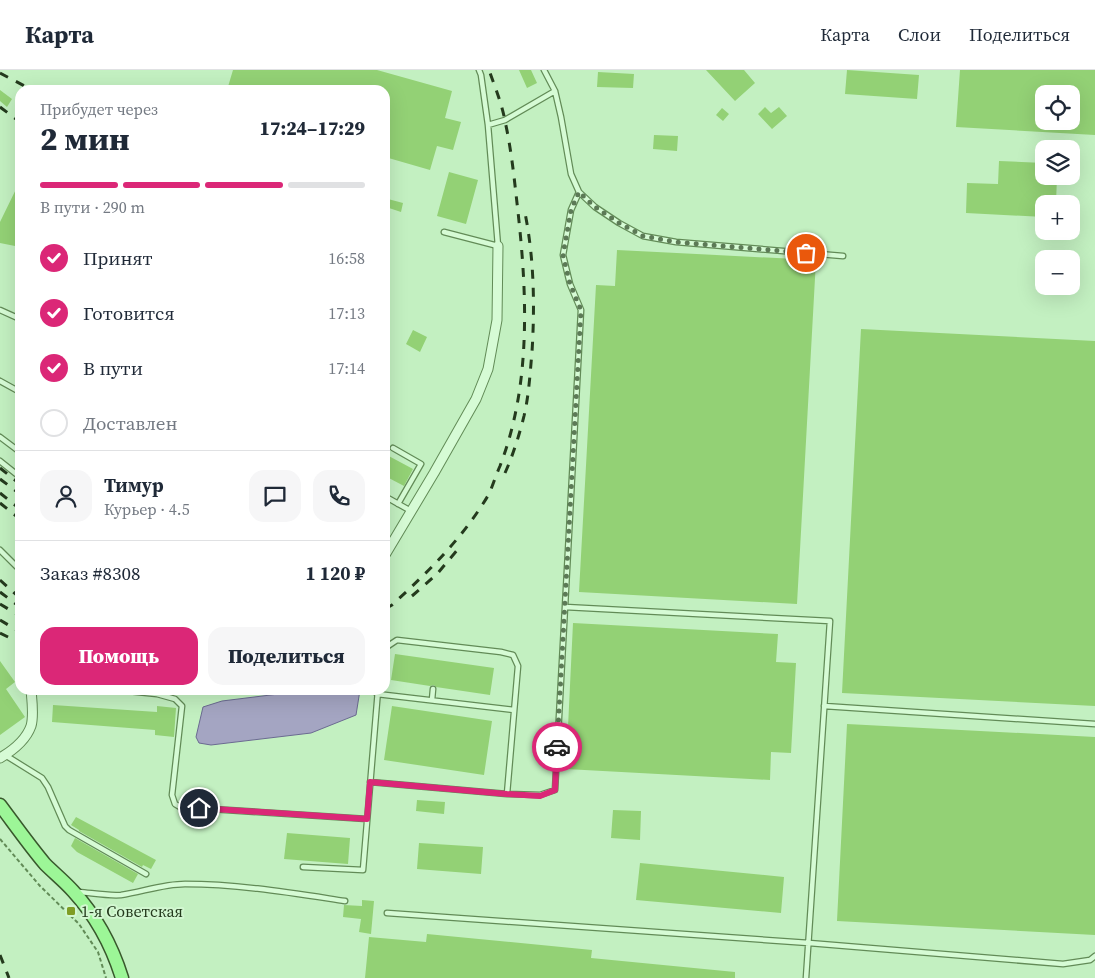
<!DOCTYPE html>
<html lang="ru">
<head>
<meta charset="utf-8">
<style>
	body { margin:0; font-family:"Source Serif 4",serif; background:#f6f6f7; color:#1f2937; height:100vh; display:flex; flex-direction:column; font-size:19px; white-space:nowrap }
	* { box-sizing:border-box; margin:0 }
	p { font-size:16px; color:#747a83 }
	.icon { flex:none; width:28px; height:28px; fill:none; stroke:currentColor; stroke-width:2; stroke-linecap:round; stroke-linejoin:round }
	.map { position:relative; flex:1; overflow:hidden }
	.panel { position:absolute; left:15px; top:15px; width:375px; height:610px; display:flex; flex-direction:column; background:#fff; border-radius:15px; box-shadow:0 5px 20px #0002 }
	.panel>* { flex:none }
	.tools { position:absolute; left:1035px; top:15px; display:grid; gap:10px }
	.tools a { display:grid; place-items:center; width:45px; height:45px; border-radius:10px; background:#fff; box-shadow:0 5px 20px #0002; font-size:25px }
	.pin { position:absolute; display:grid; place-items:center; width:42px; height:42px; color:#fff; margin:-21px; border:2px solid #fff; border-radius:50%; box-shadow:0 1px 5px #0007 }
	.courier { position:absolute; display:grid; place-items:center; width:50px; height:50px; margin:-25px; border:4px solid #db2777; border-radius:50%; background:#fff; color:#222; box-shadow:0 1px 6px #0007 }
	.headline em { font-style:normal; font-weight:800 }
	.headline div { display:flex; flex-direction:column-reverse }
	.headline { display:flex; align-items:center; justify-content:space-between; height:85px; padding:0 25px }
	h1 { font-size:32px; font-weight:800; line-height:38px }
	.bar { display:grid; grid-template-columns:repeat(4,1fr); gap:8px 5px; align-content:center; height:60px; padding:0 25px }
	.bar i { height:6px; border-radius:4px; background:#e0e1e3 }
	.bar .active { background:#db2777 }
	.bar p { grid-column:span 4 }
	.line { display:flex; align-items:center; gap:12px; padding:0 25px; border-top:1px solid #e0e1e3 }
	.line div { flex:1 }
	.round { display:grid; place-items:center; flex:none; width:52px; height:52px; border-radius:15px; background:#f6f6f7 }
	ol { padding:0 25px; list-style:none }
	li { display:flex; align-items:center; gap:15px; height:55px }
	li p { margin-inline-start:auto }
	li .icon { padding:5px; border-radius:50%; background:#db2777; color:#fff; stroke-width:4 }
	li:last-child { color:#747a83 }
	li i { width:28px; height:28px; border:2px solid #e0e1e3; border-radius:50% }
	.cta { display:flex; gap:10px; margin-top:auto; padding:10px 25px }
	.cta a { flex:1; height:58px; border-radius:15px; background:#db2777; color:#fff; font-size:20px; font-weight:800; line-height:58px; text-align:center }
	.cta a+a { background:#f6f6f7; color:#1f2937 }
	header { display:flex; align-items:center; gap:30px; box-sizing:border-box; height:70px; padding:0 25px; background:#fff; border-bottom:1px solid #e0e1e3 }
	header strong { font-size:24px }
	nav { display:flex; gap:28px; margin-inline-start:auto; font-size:18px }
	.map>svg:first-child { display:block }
</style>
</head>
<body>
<header>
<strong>Карта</strong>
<nav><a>Карта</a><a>Слои</a><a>Поделиться</a></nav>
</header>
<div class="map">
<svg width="1095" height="908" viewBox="0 0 1095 908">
	<rect width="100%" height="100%" fill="#c3f0c1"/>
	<path fill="#a4a5c2" stroke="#6b6a91" d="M311 620H360L356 645 311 663 211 675 199 673 196 667 203 637 222 631Z"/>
	<path fill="#93d175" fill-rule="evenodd" d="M233 0H377L452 21 445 48 461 52 453 80 437 76 430 100 385 87V20H227Z
		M519 0H531L537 13 527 18Z
		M706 0H744L755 13 735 31Z
		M847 0 919 5 917 29 845 24Z
		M960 0H1095V65L956 57ZM1044 24H1071V51H1044Z
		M598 2 634 4 633 18 597 17Z
		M0 20 12 29 7 37 0 31Z
		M765 37 771 43 779 37 787 46 772 59 758 44Z
		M722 38 729 44 723 51 716 45Z
		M654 65 678 66 677 81 653 79Z
		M999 91 1044 93V106H1057L1056 134H1044V147L966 143 967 113 998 114Z
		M449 102 478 110 466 154 437 146Z
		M20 111V166L15 176 0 173V152Z
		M388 129 403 133 401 142 386 137Z
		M617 180 816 190 797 534 579 522 596 215 615 216Z
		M861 259 1095 271V636L842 623Z
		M413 260 427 267 420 282 406 274Z
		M385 384 413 399 404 416 385 406Z
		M573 553 778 564 776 592 796 593 791 683 771 682 770 710 566 699Z
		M395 584 494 598 490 625 436 617 434 615 430 616 391 610Z
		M0 591 15 612 6 619 25 647 0 665Z
		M53 635 157 642V636L176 638 174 667 155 665V660L52 652Z
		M392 636 492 651 484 705 384 690Z
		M847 654 1095 667V865L837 851Z
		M417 730 445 732 444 744 416 741Z
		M613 740 641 741 640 770 611 768Z
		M76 747 156 790 151 799 143 795 142 797 79 761V760L71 755Z
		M287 763 350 768 348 794 284 789Z
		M75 768 138 804 133 813 77 782 71 776Z
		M419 773 483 777 481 804 417 799Z
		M640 793 784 807 781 843 636 830Z
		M362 830 374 831 371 864 359 862 361 849 343 847 344 835 362 836Z
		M427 864 592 880 591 888 735 902V908H365L369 867 426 872Z"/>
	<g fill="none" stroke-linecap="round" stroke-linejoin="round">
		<g stroke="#628b57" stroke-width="7">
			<path id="service" d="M544 0 555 21 561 47 571 104 579 122 595 137 619 153 643 166 676 172 843 186
				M488 55 505 50 555 21
				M579 122 571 140 563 185 570 214 581 240 565 537 830 551 806 908
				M444 162 498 176 488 55 481 5 479 0
				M0 240 20 249
				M0 311 20 322
				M0 367 20 382
				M393 378 421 394 398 434
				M0 391 20 407
				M386 427 411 441
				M0 480 20 500
				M118 620 157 624 175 629 182 636 172 725 175 734 180 737 367 749
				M377 624 514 640
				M432 630 433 619
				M824 636 1095 654
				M5 685 42 708 48 717 65 756 69 760 146 804
				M370 712 507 724 518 596 513 585 501 582 397 570 385 578
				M507 724 540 725 555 720 565 537
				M303 797 363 800 378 620
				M79 822C92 823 107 826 121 825 142 822 163 814 185 814 239 814 292 823 345 831
				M387 843 809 873 1063 894 1090 890 1095 886"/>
		</g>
		<g stroke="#628b57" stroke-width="11">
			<path id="minor" d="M385 485 434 403 476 329 488 299 497 250 498 176
				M0 688C12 681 26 670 31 656 34 646 32 631 31 620"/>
		</g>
		<g stroke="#38582c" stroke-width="15">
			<path id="primary" d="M0 735C15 755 29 775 45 794 54 803 64 811 73 821 96 846 112 876 122 908"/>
		</g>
		<path stroke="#628b57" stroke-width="2" stroke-dasharray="4 2.5" stroke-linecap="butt" d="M0 769 40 816 79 854 98 882 106 908"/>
		<use href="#service" stroke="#d6fbd5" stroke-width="4.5"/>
		<use href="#minor" stroke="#d6fbd5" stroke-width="9"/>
		<use href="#primary" stroke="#9cf697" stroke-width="12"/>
		<path stroke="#243a1d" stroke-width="3" stroke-dasharray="9 9" stroke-linecap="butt" d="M0 3 32 20
			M0 37 20 52
			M0 398 20 414
			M505 403C513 385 519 366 524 346 529 325 530 303 532 282 535 234 534 185 524 138
			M0 409 20 424
			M0 423 20 439
			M0 433 20 449
			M0 510 20 528
			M0 522 20 537
			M412 526 437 504 459 478
			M0 534 20 546
			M385 539 392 535C429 501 463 468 489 424 493 415 496 405 500 396 532 313 527 220 517 133 514 106 511 78 505 51 502 34 495 17 489 0
			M0 550 20 562
			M0 563 20 573
			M0 885 9 908"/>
	</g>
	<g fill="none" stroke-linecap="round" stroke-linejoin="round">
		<path stroke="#5c7a56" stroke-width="5" stroke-dasharray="0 9" d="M557 677 581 240 570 214 563 185 571 140 579 122 595 137 619 153 643 166 676 172 806 183"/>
		<path stroke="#db2777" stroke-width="6" d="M199 738 367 749 370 712 507 724 540 726 555 720 557 677"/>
	</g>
	<rect fill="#7f9d24" stroke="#d2f7d1" stroke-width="2" x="66" y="836" width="10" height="10" rx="2.5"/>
	<g text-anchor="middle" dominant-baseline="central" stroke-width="4" stroke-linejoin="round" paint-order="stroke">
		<g font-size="16" fill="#243a1d" stroke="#d2f7d1" text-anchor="start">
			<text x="81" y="841">1-я Советская</text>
		</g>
	</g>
</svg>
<div class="tools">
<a><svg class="icon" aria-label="locate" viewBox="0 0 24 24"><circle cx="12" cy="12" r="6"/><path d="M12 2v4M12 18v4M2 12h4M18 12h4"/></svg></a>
<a><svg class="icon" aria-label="layers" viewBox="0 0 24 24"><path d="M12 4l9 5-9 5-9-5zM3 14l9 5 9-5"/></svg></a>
<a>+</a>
<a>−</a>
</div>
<div class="pin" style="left:806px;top:183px;background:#ea580c"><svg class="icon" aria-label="bag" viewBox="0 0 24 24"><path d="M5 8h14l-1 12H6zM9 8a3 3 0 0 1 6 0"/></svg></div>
<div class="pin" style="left:199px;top:738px;background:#1f2937"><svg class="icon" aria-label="home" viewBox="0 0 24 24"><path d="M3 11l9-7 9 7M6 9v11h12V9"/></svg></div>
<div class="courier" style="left:557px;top:677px"><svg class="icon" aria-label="car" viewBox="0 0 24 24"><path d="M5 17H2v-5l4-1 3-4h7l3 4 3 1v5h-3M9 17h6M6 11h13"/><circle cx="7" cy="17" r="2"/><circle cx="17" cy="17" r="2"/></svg></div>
<section class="panel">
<div class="headline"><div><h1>2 мин</h1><p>Прибудет через</p></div><em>17:24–17:29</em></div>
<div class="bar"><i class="active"></i><i class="active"></i><i class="active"></i><i></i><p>В пути · 290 m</p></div>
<ol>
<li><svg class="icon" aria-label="check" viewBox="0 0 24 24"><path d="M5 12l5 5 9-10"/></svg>Принят<p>16:58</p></li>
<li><svg class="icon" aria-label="check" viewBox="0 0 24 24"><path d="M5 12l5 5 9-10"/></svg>Готовится<p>17:13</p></li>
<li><svg class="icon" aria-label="check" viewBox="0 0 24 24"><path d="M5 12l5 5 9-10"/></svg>В пути<p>17:14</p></li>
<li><i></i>Доставлен</li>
</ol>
<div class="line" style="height:90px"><a class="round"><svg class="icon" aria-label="person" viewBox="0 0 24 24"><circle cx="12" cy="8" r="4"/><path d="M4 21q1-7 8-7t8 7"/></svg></a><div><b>Тимур</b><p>Курьер · 4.5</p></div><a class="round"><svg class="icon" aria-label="chat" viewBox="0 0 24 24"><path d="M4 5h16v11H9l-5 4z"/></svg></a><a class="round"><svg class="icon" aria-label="phone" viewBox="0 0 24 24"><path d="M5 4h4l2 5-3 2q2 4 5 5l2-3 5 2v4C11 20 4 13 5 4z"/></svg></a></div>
<div class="line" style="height:65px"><div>Заказ #8308</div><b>1 120 ₽</b></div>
<div class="cta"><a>Помощь</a><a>Поделиться</a></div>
</section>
</div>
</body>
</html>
